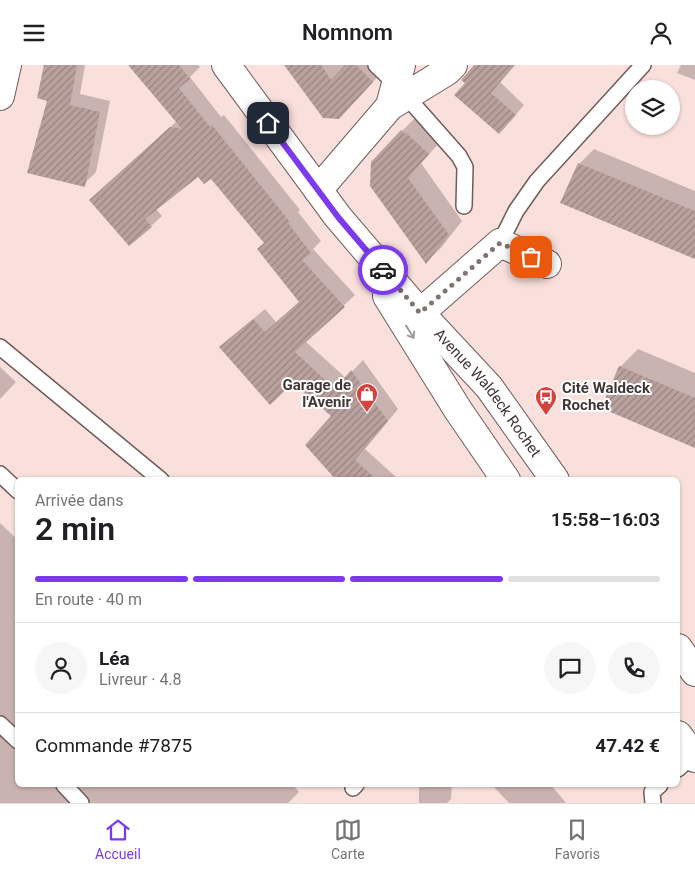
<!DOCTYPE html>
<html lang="fr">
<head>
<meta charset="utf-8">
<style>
	body { margin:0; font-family:Roboto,sans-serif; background:#f6f6f6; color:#202124; height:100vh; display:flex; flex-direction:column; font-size:19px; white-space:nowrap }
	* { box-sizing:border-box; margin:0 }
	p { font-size:16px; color:#757577 }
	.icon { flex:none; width:28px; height:28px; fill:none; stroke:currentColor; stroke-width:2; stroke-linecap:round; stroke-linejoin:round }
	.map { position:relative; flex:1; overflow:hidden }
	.drawer { position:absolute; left:15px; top:412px; width:665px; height:310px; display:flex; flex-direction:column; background:#fff; border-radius:8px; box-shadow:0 1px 4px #0004 }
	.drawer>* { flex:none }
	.fabs { position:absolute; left:625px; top:15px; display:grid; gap:10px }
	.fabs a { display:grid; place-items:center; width:55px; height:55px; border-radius:50%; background:#fff; box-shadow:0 1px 4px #0004; font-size:25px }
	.pin { position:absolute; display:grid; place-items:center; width:42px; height:42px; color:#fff; margin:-21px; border-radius:10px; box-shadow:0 2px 8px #0006 }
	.courier { position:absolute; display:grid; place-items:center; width:50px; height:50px; margin:-25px; border:4px solid #7c3aed; border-radius:50%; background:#fff; color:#222; box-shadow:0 1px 6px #0007 }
	.overview em { font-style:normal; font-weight:600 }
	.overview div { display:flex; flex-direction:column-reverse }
	.overview { display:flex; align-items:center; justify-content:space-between; height:85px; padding:0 20px }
	h1 { font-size:32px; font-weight:600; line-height:38px }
	.bar { display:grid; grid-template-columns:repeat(4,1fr); gap:8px 5px; align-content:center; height:60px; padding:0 20px }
	.bar i { height:6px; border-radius:4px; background:#e0e0e0 }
	.bar .selected { background:#7c3aed }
	.bar p { grid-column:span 4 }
	.line { display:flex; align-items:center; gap:12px; padding:0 20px; border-top:1px solid #e0e0e0 }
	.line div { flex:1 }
	.round { display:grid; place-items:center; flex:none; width:52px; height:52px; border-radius:26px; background:#f6f6f6 }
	header { display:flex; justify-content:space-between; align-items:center; height:65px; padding:0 20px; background:#fff; font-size:22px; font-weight:600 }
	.menu { display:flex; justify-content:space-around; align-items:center; height:70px; border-top:1px solid #e0e0e0; background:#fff; font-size:14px; color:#757577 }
	.menu a { display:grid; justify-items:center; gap:2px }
	.menu .selected { color:#7c3aed }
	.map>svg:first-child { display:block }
</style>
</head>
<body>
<header><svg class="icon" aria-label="menu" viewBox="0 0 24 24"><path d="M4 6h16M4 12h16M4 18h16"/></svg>Nomnom<svg class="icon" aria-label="person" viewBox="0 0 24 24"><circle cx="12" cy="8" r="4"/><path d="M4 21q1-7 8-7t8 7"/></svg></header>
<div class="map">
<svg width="695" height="738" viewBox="0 0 695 738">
	<defs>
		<pattern id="building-hatch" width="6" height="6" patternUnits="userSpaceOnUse" patternTransform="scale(1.25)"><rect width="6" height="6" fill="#b9a19e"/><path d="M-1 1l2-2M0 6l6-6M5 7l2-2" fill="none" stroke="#988482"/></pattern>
	</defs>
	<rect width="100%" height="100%" fill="#fae0dd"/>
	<path fill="#0003" d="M55 0H85L80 29 110 36 96 107 85 118 50 30Z
		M129 0H198L200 2 190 12 221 52 224 50 300 145 298 147 321 176 313 184 355 230 305 276 346 313 363 295 398 344 365 384 397 413 395 415H338L333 351 293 316 220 282 265 244 276 257 300 236 265 177 211 112 198 110 156 144 162 151 151 161 101 125 177 56Z
		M286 0H384L387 2 339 53Z
		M476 0H515L500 17 524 40 509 58 466 18Z
		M681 0H695V15L677 8Z
		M415 53 442 75 421 98 462 156 440 184 426 197 371 120 402 66Z
		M594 84 695 126V193L579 99Z
		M638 284 695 308V381L620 302Z
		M0 302 16 317 0 334Z
		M0 458 18 475V720H293L299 727 288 738H0Z
		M419 720H452L451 734 447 738H419Z
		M492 720H551L566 738H509Z"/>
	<path fill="url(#building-hatch)" d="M44 0H77L70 40 100 47 85 122 27 108 47 36 37 33Z
		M128 0H179L190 14 179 23 210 62 212 60 290 157 288 158 311 188 302 195 345 242 295 287 335 324 351 305 388 356 355 395 377 415H336L305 380 331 351 293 318 270 340 219 282 253 254 265 267 299 237 257 184 264 178 211 114 204 119 198 112 145 154 152 162 129 181 89 135 170 62 182 64Z
		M284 0H321L331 15 345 0H356L373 17 339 54 323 53Z
		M474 0H515L491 28 516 50 499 69 454 30 465 18 461 15Z
		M401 65 405 69 406 68 429 89 408 113 449 170 426 199 370 121 371 97Z
		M578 98 695 146V194L560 138Z
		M619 301 695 333V383L601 343Z"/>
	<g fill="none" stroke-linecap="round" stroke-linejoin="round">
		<g stroke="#715b59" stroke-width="18">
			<path id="service" d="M376 0 396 19
				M406 31 459 91 465 102 464 141
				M500 178 516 146 537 116 643 0
				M0 282 161 415
				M0 409 18 426
				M0 659 18 676
				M678 704 693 690
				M64 720 81 738
				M353 723 356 720
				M653 738 652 727 660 720"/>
		</g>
		<g stroke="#715b59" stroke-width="30">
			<path id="minor" d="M390 41 401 0
				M318 125 390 41 447 6 453 0
				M420 248 500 178 547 199"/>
		</g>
		<g stroke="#715b59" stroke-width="30">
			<g id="secondary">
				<path id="s1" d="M226 0 338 152 420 248 489 322 555 415"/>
				<path d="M0 31 7 0"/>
				<path d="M387 231 458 345 506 415"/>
				<path d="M678 583 695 607"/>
				<path d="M678 670 695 693"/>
			</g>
		</g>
		<use href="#service" stroke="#fff" stroke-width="15"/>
		<use href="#minor" stroke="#fff" stroke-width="28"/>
		<use href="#secondary" stroke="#fff" stroke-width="28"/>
	</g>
	<defs><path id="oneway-shaft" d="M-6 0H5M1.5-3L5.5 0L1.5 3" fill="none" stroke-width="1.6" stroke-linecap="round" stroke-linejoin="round" transform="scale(1.25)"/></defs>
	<use stroke="#a09a9a" href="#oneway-shaft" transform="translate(410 267) rotate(58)"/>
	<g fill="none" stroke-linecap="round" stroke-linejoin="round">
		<path stroke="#827270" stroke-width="5" stroke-dasharray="0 9" d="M383 205 420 248 500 178 531 192"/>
		<path stroke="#7c3aed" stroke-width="6" d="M268 58 338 152 383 205"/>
	</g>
	<defs>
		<g id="shop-pin" transform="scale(1.125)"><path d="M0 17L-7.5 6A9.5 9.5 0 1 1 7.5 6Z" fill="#d34440" stroke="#fff"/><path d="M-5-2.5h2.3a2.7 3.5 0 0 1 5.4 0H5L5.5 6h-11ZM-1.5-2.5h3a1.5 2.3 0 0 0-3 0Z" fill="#fff"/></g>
		<g id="bus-pin" transform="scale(1.125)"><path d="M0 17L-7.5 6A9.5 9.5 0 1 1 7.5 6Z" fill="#d34440" stroke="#fff"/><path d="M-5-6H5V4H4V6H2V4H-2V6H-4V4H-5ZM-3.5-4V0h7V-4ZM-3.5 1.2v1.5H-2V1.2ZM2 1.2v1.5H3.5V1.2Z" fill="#fff"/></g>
	</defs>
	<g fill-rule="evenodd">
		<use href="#shop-pin" x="367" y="329"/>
		<use href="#bus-pin" x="546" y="332"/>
	</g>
	<g text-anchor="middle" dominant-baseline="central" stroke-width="4" stroke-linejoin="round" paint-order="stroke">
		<g font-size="15" font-weight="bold" fill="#413635" stroke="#fff" text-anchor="end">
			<text x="351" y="320">Garage de<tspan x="351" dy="17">l'Avenir</tspan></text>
			<text x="562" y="323" text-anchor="start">Cité Waldeck<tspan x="562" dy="17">Rochet</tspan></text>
		</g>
		<g font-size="15" fill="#413635" stroke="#fff">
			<text stroke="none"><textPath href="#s1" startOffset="420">Avenue Waldeck Rochet</textPath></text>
		</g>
	</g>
</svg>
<div class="fabs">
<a><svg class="icon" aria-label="layers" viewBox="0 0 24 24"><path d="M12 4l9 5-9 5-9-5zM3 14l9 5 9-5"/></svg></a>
</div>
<div class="pin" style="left:531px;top:192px;background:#ea580c"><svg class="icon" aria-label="bag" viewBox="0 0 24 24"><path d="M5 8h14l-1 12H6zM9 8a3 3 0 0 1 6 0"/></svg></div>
<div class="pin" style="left:268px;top:58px;background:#1f2937"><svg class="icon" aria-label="home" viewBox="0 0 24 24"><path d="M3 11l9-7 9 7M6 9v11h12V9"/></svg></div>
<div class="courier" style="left:383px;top:205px"><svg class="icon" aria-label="car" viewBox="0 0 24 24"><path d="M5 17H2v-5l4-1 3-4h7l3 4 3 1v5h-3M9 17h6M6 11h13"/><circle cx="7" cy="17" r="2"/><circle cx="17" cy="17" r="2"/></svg></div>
<section class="drawer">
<div class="overview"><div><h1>2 min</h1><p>Arrivée dans</p></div><em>15:58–16:03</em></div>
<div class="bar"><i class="selected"></i><i class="selected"></i><i class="selected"></i><i></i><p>En route · 40 m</p></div>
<div class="line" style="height:90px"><a class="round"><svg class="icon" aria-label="person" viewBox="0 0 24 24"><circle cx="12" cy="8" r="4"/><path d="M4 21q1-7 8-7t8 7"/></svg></a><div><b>Léa</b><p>Livreur · 4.8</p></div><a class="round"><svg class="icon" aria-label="chat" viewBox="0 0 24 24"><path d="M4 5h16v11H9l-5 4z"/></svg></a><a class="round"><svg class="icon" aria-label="phone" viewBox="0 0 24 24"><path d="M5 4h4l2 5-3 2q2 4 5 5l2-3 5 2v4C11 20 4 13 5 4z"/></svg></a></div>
<div class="line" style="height:65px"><div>Commande #7875</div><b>47.42 €</b></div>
</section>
</div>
<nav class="menu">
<a class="selected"><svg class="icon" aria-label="home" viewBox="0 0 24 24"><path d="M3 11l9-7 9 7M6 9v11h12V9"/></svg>Accueil</a>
<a><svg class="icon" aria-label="map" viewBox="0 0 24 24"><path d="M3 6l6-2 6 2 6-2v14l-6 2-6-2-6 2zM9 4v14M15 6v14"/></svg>Carte</a>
<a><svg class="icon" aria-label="saved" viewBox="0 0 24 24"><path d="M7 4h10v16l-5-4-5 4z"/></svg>Favoris</a>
</nav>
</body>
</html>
